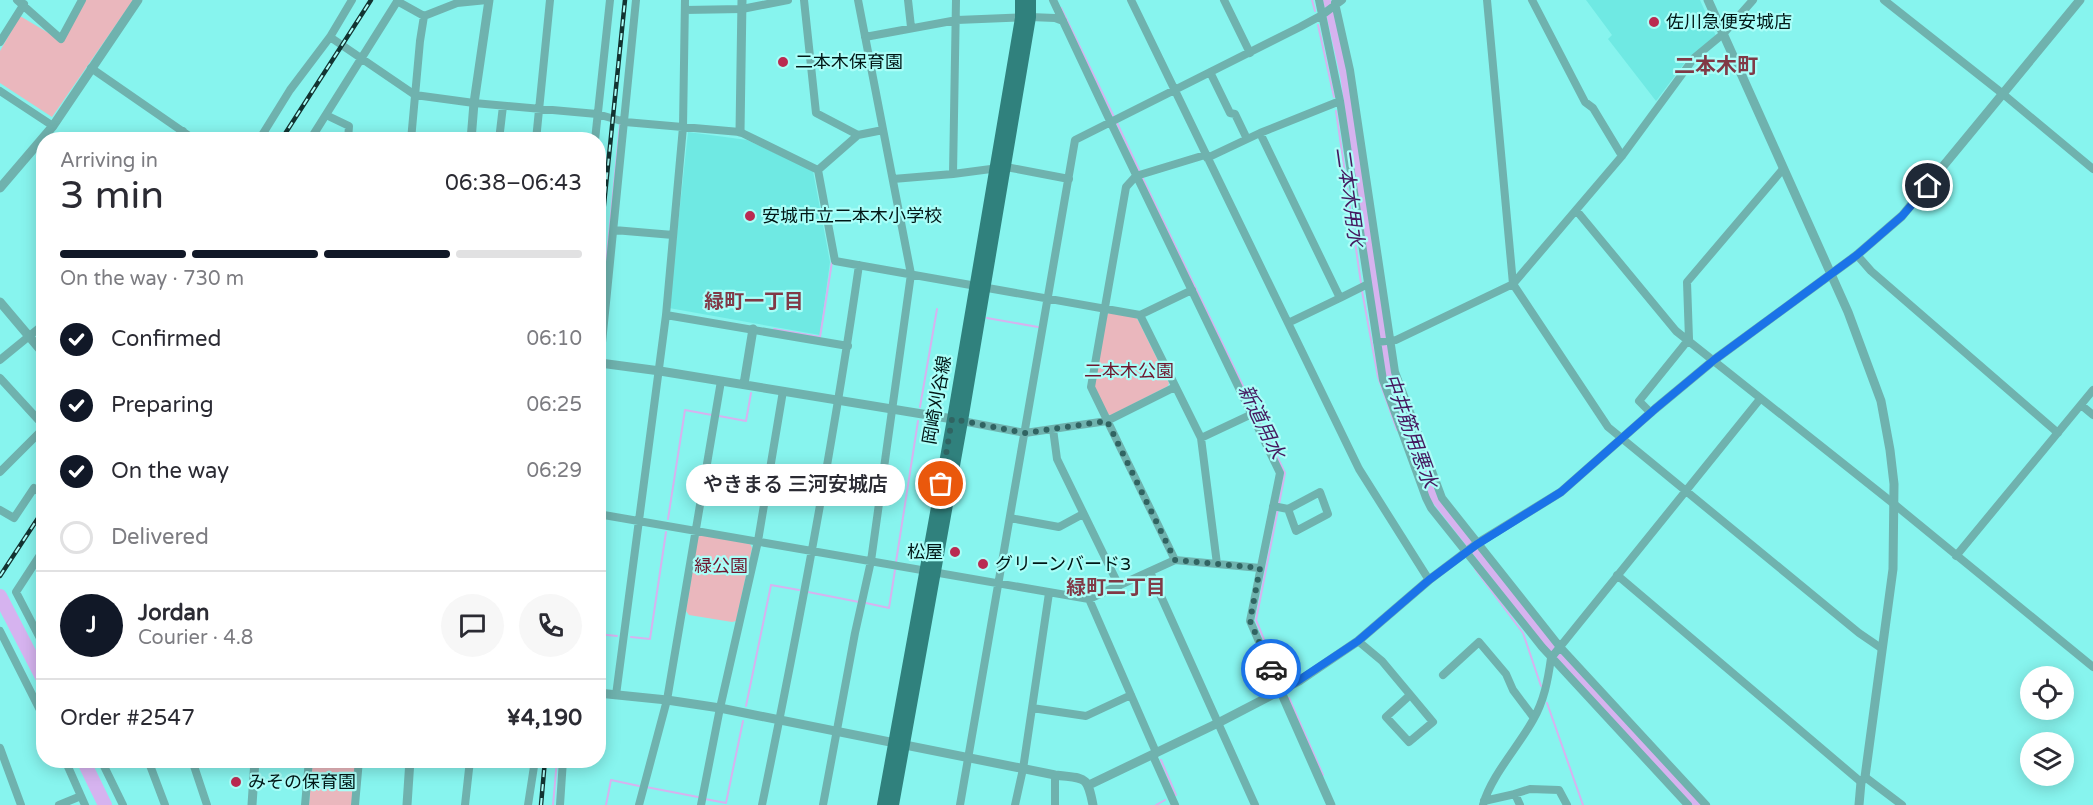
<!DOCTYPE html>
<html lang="en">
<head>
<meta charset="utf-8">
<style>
	body { margin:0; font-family:"Varela Round","Noto Sans JP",sans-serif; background:#f7f7f7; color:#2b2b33; height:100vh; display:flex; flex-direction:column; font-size:22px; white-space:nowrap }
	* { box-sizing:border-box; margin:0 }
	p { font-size:20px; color:#7c7c81 }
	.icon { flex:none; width:33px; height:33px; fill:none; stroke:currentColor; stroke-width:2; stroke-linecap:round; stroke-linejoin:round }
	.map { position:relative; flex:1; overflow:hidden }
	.sheet { position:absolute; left:36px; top:132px; width:570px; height:636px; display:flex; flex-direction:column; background:#fff; border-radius:24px; box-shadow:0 3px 15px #0003 }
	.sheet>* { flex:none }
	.buttons { position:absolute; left:2020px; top:666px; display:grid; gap:12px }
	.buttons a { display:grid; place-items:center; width:54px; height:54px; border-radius:50%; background:#fff; box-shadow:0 3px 15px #0003; font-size:30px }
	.pin { position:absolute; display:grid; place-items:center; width:51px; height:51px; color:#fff; margin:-26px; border:3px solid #fff; border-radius:50%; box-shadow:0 2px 6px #0007 }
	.courier { position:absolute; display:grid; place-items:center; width:60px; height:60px; margin:-30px; border:4px solid #1a73e8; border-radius:50%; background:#fff; color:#222; box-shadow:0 2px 8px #0007 }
	.bubble { position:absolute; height:42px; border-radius:21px; background:#fff; box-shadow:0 3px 15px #0003; font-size:20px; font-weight:600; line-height:42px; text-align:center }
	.summary em { font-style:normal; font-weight:600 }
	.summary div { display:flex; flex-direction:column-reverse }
	.summary { display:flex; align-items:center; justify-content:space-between; height:102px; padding:0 24px }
	h1 { font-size:39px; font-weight:600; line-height:45px }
	.bar { display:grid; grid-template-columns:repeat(4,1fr); gap:9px 6px; align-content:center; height:72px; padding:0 24px }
	.bar i { height:8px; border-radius:4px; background:#e1e1e2 }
	.bar .current { background:#111827 }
	.bar p { grid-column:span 4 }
	.line { display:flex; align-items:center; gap:15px; padding:0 24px; border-top:2px solid #e1e1e2 }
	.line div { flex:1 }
	.round { display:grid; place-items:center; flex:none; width:63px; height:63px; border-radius:32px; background:#f7f7f7 }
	ol { padding:0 24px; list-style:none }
	li { display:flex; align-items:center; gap:18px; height:66px }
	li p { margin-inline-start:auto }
	li .icon { padding:6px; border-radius:50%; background:#111827; color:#fff; stroke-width:4 }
	li:last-child { color:#7c7c81 }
	li i { width:33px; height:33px; border:3px solid #e1e1e2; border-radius:50% }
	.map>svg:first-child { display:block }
</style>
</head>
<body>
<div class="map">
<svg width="2093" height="805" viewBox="0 0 2093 805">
	<rect width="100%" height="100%" fill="#87f4ee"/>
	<path fill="#6fe9e3" d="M1586 0H1700L1716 36 1686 61 1656 101 1608 39 1612 35Z
		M688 132 747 140 813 171 830 262 820 335 669 308Z"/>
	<path fill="#eab7bd" d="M85 0H133L52 117 0 83V51L20 16 62 41Z
		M1109 313 1135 317 1138 320 1169 383 1168 386 1111 415 1107 414 1094 387 1106 316Z
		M702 535 750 544 752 548 736 621 732 622 689 615 686 611 698 537Z
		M313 761H356L352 805H309Z"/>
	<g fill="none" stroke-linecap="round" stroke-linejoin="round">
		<path stroke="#d6b3ef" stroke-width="2" d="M1312 0 1315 11
			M1061 8 1114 117
			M1318 25 1334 97
			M1336 111 1361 283
			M1117 123 1140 172
			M1142 177 1285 473 1279 504
			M1362 291 1378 377 1397 430
			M987 318 1038 327
			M600 325 620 125
			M774 329 820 337 832 262
			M920 407 937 309
			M719 416 746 421 751 393
			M1278 509 1256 620 1281 681
			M668 519 685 410 712 415
			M896 562 918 421
			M1475 569 1523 633 1541 686
			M808 592 859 602
			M866 603 889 608 895 570
			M598 634 617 636
			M631 637 650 639 666 532
			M1289 698 1323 775
			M1547 703 1583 805
			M746 706 771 585 799 590
			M1161 760 1176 795
			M646 787 698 797
			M705 799 726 803 743 721
			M553 805 557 760
			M606 805 611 780 639 786
			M1156 805 1165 800"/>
		<path stroke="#d6b3ef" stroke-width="8" d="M1327 0 1344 75 1388 375 1434 498 1552 648 1698 805"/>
		<path stroke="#d6b3ef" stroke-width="14" d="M0 596 44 681
			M83 760 105 805"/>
		<path stroke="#6fb2ae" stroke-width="8" d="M17 0 61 39 82 0
			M804 0 816 113 858 135
			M908 0 911 27
			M1053 0 1111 123 1280 473 1250 621 1281 692
			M1131 0 1359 469 1429 580
			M1224 0 1250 53
			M1319 0 1340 101 1383 380 1426 498 1431 508 1542 647 1688 805
			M1487 0 1513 284 1608 427 1859 633 1881 648
			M1532 0 1585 102 1593 108 1622 156
			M1884 0 2003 94 2093 169
			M397 1 424 16
			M1335 3 1350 70 1395 372 1442 498 1560 647 1706 805
			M685 10 742 9 788 0
			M424 16 457 3 487 0
			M330 37 415 95 474 103 597 114 625 122 740 132 818 170
			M865 37 957 20 1030 17 1055 18 1063 21
			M0 42 24 4
			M91 68 195 140
			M1210 72 1230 113 1235 114 1247 139
			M0 91 53 126
			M326 115 349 126 348 140
			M1260 133 1340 298 1288 323
			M178 140 183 131
			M259 140 290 90 330 37 352 0
			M310 140 398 0
			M411 140 420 41 424 16
			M499 140 503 106
			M536 140 550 0
			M595 140 610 0
			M1207 158 1260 133 1340 101
			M818 170 835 261 1140 315 1192 290
			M818 170 858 135 883 130
			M953 174 956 0
			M893 179 953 174 1006 167 1069 179
			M1576 210 1676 331 1894 504 2093 667
			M614 230 673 235
			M1857 255 1871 271 2058 433
			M1340 298 1368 284
			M666 315 848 346
			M1140 315 1201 438 1217 564
			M1377 342 1396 340 1513 284 1622 156 1694 58 1723 34 1753 0
			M0 360 44 324
			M0 378 44 426
			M598 383 636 0
			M2081 405 2093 415
			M1651 413 1639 401 1689 339 1687 282 1783 169
			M962 421 1025 433 1107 421 1175 387
			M1053 429 1057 459 1119 586
			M1201 438 1252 414
			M0 472 44 428
			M1273 506 1288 509 1296 531 1328 514 1320 492 1288 509
			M0 510 14 518 34 488 44 495
			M598 514 1089 599 1175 560 1260 568
			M1010 518 1059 527 1083 514
			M44 549 16 592 44 646
			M1956 556 2093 390
			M1175 560 1091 387 1126 187 1136 176 1205 155
			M1150 572 1255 805
			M1617 575 1861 782
			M1089 599 1155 750 1154 758 1175 805
			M0 631 44 718
			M1358 641 1382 661 1433 722 1409 742 1386 717 1410 695
			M1443 675 1479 642 1506 674 1513 690 1534 718
			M616 695 666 315 683 127 685 0
			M1032 708 1086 716 1131 695
			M0 748 21 805
			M65 760 85 805
			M101 760 123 805
			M148 760 165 805
			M192 760 207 805
			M1865 777 1902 805
			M1514 794 1530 789 1559 790 1567 805
			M1484 801 1515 794 1520 805
			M59 805 81 796
			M305 805 309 760
			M355 805 359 760
			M465 805 470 760
			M528 805 535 760
			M560 805 563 760
			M639 805 667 700 721 381
			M701 805 720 708 758 541 783 391
			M762 805C799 626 833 446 859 265
			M823 805 855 633 871 561 911 274 858 0
			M960 805 1075 140 1300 27 1322 15 1342 0
			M1015 805 1023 769 1049 593
			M1055 805V775
			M1483 805C1491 776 1518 747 1533 720 1544 701 1548 680 1551 658L1760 399"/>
		<path stroke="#6fb2ae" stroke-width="9" d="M1708 0 1848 312 1881 401 1890 450 1894 484 1893 569 1865 777 1861 782 1859 805
			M740 132 742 0
			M471 140 474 103 489 0
			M0 188 53 126 138 0
			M0 302 44 354
			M600 363 660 371 959 420
			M744 384 753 329
			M1281 692 1331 805
			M598 693 667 700 720 708 1055 775C1085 779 1087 774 1093 805
			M1089 785 1218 723 1299 681 1358 641 1429 580 1478 543 1561 492 1655 409 1714 360 1857 255 1902 216 2080 0
			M252 805 255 760
			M407 805 410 760"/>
		<path stroke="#30817d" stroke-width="12" d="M883 805 953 419 1021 18V0
			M893 805 962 421 1030 17V0"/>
		<g stroke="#133432" stroke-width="4.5">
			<path id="rail" d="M281 140 371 0
				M598 263 625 0
				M0 576 44 509
				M541 805 545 760"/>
		</g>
		<use href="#rail" stroke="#aafef8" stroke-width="2" stroke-dasharray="7" stroke-linecap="butt"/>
	</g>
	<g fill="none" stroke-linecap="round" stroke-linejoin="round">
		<path stroke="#306462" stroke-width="6" stroke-dasharray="0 10.8" d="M941 484 952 419 1025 433 1107 421 1175 560 1260 568 1250 621 1271 669"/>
		<path stroke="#1a73e8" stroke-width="8" d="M1271 669 1281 692 1358 641 1429 580 1476 545 1561 492 1655 409 1714 360 1857 255 1902 216 1928 186"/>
	</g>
	<g fill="#ba2a51" stroke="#aafef8" stroke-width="2">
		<circle cx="1654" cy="22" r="6"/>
		<circle cx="783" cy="62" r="6"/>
		<circle cx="750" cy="216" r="6"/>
		<circle cx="955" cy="552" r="6"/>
		<circle cx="983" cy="564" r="6"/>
		<circle cx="236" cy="782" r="6"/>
	</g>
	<g text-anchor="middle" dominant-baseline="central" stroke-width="4.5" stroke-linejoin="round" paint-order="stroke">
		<g font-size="18" fill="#011716" stroke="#aafef8" text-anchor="start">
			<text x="1666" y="22">佐川急便安城店</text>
			<text x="795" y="62">二本木保育園</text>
			<text x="762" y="216">安城市立二本木小学校</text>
			<text x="943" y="552" text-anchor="end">松屋</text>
			<text x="995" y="564">グリーンバード3</text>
			<text x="248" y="782">みその保育園</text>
		</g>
		<g font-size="18" fill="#70172e" stroke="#aafef8">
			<text x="1129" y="371">二本木公園</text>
			<text x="721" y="566">緑公園</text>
		</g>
		<g font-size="18" fill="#011716" stroke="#aafef8">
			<text transform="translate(937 400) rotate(-80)">岡崎刈谷線</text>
		</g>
		<g font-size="20" font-style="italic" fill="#46195f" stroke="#aafef8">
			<text transform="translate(1349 197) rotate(82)">二本木用水</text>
			<text transform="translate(1261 422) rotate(64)">新道用水</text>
			<text transform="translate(1410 431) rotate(70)">中井筋用悪水</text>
		</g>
		<g font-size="20" font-weight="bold" fill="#813946" stroke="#aafef8">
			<text x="754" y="302">緑町一丁目</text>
			<text x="1116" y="588">緑町二丁目</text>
		</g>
		<g font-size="21" font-weight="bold" fill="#813946" stroke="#aafef8">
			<text x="1716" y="66">二本木町</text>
		</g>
	</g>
</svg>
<div class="buttons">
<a><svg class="icon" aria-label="locate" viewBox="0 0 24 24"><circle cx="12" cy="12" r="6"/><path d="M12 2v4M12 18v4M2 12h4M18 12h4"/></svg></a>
<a><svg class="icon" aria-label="layers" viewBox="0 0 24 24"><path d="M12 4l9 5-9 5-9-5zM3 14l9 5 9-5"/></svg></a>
</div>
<div class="pin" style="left:941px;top:484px;background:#ea580c"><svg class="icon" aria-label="bag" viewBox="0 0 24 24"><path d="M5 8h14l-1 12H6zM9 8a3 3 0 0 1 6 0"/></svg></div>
<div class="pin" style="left:1928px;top:186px;background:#1f2937"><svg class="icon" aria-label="home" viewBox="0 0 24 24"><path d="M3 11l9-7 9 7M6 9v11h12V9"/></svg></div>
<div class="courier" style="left:1271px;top:669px"><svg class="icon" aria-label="car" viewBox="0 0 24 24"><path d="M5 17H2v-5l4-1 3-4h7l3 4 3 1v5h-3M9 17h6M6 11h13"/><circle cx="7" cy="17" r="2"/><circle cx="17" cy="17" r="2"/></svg></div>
<div class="bubble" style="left:686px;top:464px;width:219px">やきまる 三河安城店</div>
<section class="sheet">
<div class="summary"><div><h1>3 min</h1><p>Arriving in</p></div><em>06:38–06:43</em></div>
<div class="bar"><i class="current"></i><i class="current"></i><i class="current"></i><i></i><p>On the way · 730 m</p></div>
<ol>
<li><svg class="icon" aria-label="check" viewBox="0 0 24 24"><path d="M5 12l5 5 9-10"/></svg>Confirmed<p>06:10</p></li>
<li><svg class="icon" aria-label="check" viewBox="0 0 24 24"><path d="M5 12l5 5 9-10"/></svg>Preparing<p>06:25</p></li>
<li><svg class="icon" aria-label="check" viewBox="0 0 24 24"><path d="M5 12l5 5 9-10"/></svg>On the way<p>06:29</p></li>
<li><i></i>Delivered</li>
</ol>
<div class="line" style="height:108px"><b class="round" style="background:#111827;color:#fff">J</b><div><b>Jordan</b><p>Courier · 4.8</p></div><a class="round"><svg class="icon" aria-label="chat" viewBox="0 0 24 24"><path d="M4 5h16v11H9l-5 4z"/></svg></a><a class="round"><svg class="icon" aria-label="phone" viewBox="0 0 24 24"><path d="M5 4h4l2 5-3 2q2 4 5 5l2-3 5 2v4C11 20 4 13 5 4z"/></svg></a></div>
<div class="line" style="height:78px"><div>Order #2547</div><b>¥4,190</b></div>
</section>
</div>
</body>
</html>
